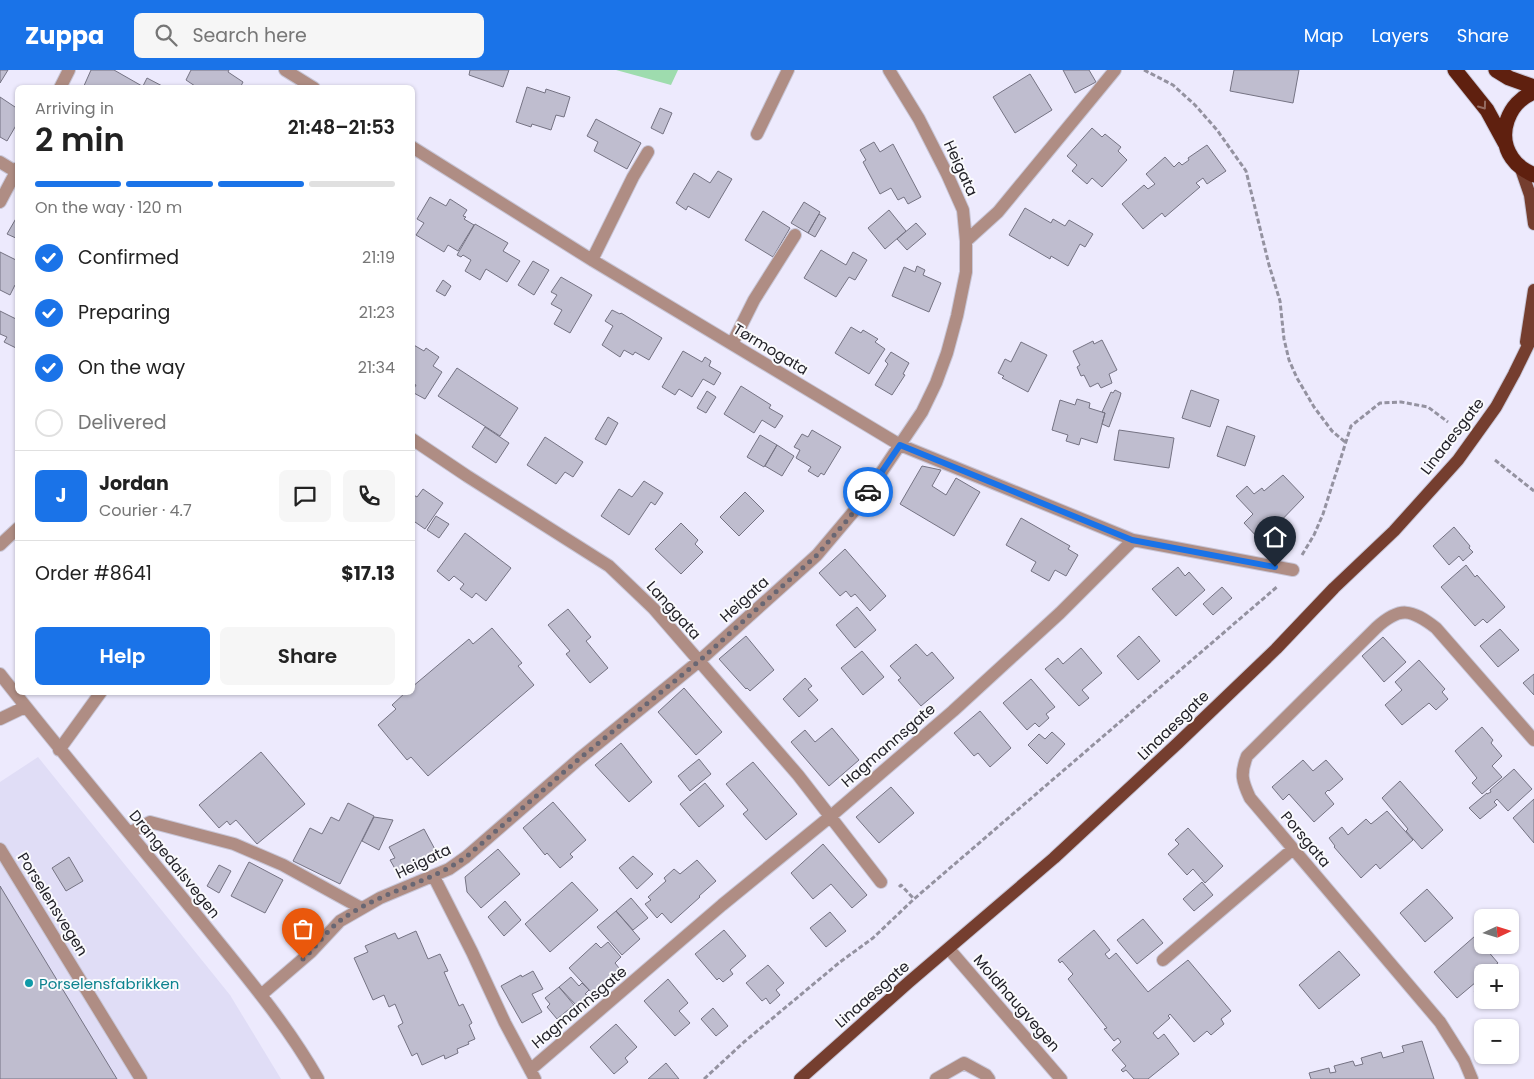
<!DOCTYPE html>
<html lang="en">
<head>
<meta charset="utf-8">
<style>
	body { margin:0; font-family:Poppins,sans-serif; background:#f6f6f6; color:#222; height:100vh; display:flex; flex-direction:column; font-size:19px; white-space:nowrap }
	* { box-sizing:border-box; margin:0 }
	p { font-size:16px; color:#767676 }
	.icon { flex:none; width:28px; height:28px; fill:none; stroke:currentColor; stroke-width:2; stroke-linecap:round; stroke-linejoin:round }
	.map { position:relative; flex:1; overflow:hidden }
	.drawer { position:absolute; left:15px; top:15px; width:400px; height:610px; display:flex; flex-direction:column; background:#fff; border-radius:8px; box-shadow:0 1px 4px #0004 }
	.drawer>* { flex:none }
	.needle { width:32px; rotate:86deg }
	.controls { position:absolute; left:1474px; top:839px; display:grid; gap:10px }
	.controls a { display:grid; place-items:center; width:45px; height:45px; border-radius:8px; background:#fff; box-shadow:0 1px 4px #0004; font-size:25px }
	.pin { position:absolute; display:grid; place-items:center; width:42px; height:42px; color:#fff; margin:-51px -21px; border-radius:50% 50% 50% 0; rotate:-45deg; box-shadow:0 0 5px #0007 }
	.pin .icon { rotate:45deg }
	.courier { position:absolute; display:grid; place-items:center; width:50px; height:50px; margin:-25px; border:4px solid #1a73e8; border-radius:50%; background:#fff; color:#222; box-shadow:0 1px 6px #0007 }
	.head em { font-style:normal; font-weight:600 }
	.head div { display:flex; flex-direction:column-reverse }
	.head { display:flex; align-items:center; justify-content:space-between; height:85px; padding:0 20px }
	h1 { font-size:32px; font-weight:600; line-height:38px }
	.bar { display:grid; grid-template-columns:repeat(4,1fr); gap:8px 5px; align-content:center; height:60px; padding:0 20px }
	.bar i { height:6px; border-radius:4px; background:#e0e0e0 }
	.bar .active { background:#1a73e8 }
	.bar p { grid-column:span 4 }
	.line { display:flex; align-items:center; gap:12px; padding:0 20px; border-top:1px solid #e0e0e0 }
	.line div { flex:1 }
	.round { display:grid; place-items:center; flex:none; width:52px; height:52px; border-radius:8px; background:#f6f6f6 }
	ol { padding:0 20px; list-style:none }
	li { display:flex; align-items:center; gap:15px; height:55px }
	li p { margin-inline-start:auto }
	li .icon { padding:5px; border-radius:50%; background:#1a73e8; color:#fff; stroke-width:4 }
	li:last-child { color:#767676 }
	li i { width:28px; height:28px; border:2px solid #e0e0e0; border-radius:50% }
	.button { display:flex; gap:10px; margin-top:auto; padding:10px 20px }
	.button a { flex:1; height:58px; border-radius:8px; background:#1a73e8; color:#fff; font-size:20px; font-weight:600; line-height:58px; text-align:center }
	.button a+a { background:#f6f6f6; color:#222 }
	header { display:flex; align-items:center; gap:30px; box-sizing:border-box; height:70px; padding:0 25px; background:#1a73e8; color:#fff }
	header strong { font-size:24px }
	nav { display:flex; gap:28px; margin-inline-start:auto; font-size:18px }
	.search { width:350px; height:45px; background:#f6f6f6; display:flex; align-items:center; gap:12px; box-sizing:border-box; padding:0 18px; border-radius:8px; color:#767676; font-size:19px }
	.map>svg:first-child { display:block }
</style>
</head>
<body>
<header>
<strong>Zuppa</strong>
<div class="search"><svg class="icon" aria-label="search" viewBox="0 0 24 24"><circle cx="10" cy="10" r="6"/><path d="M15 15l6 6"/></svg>Search here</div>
<nav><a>Map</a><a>Layers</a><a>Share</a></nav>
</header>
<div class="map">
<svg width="1534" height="1009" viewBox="0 0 1534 1009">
	<rect width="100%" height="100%" fill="#edeafd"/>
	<path fill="#e0ddf6" d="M38 687 230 925 281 1009H0V712Z"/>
	<path fill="#9edcae" d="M616 0H678L671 15Z"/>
	<path fill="#bfbdcf" stroke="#757383" d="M0 0H8L0 13Z
		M91 0H114L142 16 141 18H83Z
		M191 0H229L228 2 243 12 240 18H198L186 10Z
		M470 0H509L503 17 469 5Z
		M1063 0H1089L1096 12 1075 23Z
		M1234 0H1299L1293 33 1230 21Z
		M1030 4 1052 40 1015 63 993 27Z
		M147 8 166 18H142Z
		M527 17 545 23 546 19 570 27 564 47 556 45 551 60 532 54 531 57 516 52Z
		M0 27 18 39V52L7 71 0 67Z
		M660 38 672 43 663 64 651 58Z
		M596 49 641 73 627 99 594 81 598 72 587 66Z
		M1092 58 1102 67 1105 64 1121 77 1118 81 1127 90 1102 117 1092 108 1087 114 1072 101 1077 95 1067 86Z
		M874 72 880 82 893 74 921 127 908 134 904 127 898 130 891 118 880 124 863 92 866 90 860 80Z
		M1207 75 1226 101 1207 114 1203 108 1196 113 1200 117 1165 147 1162 143 1143 159 1122 134 1144 115 1148 119 1155 114 1146 104 1165 87 1174 97 1179 92 1182 95 1189 90 1188 88Z
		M718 101 732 109 709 148 688 136 686 140 676 133 694 103 710 113Z
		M430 127 446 136 450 129 467 140 463 146 466 147 464 149 474 155 458 181 448 175 444 182 416 165 424 153 417 149Z
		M804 132 820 142 808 163 791 153Z
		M1025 138 1051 153 1053 149 1065 156 1069 150 1093 164 1085 177 1080 174 1068 196 1051 186 1050 189 1009 165Z
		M889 140 906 161 885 179 868 158Z
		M763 141 790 158 773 187 745 170Z
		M819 144 826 148 815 167 808 163Z
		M18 145V169L7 164Z
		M916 153 926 164 907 180 897 169Z
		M475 154 508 173 503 181 520 191 507 212 486 199 480 210 465 201 471 190 463 185 461 187 457 185Z
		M821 180 846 195 853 182 867 190 855 210 849 207 836 227 804 208Z
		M0 182 18 191V216L15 215 10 225 0 220Z
		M533 191 549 200 534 225 518 215Z
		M917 196 925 200 923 205 941 213 929 242 892 226 904 197 915 202Z
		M561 207 592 225 570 263 554 254 562 240 551 234 557 225 551 222Z
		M443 210 451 216 445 226 436 221Z
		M612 240 620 244 621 243 662 268 649 290 635 282 633 285 624 280 620 287 602 275 613 256 605 251Z
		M0 241 16 249 18 247V279L4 272 7 267 0 264Z
		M851 257 861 263 863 260 878 269 875 272 885 279 869 304 835 283Z
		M1102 270 1117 300 1109 304 1112 313 1101 318 1098 313 1090 317 1084 305 1081 306 1077 297 1080 295 1073 281 1093 271 1094 274Z
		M1021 272 1047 285 1028 322 1002 308 1004 306 998 303 1005 289 1011 292Z
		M412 274 424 281 426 278 439 287 433 296 442 302 425 329 412 322 416 315 412 313Z
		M683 281 702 292 705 287 711 291 709 296 721 303 714 315 703 309 692 327 679 319 675 325 662 317Z
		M891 282 909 293 903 304 905 305 892 325 875 315 888 294 885 291Z
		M457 298 518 338 500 366 438 326Z
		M741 316 771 335 769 338 783 346 775 358 762 350 754 363 724 344Z
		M1115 320 1121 323 1120 327 1109 357 1102 354 1105 343 1102 342 1111 322 1113 323Z
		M1191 320 1219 330 1210 357 1182 348Z
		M707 321 716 327 706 343 697 338Z
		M1077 329 1090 333 1089 338 1105 343 1097 373 1081 368 1079 375 1066 371 1068 365 1052 360 1060 330 1075 335Z
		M608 347 618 353 606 375 595 369Z
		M1227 356 1255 366 1245 396 1217 386Z
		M485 357 509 373 496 393 472 377Z
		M812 360 841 377 824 405 821 403 818 407 808 401 811 397 796 388 800 380 794 377 802 364 808 367Z
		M1119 360 1174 368 1169 398 1114 390Z
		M760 365 777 375 764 397 747 387Z
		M545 367 583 392 573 407 565 402 556 414 527 395Z
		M777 375 794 386 782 406 765 396Z
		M922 396 941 400 932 416 946 425 956 408 980 422 954 466 900 434Z
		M1283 405 1304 427 1270 462 1268 460 1259 469 1244 453 1253 444 1236 426 1247 416 1254 424 1262 418 1264 421Z
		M644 411 663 423 655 435 651 432 629 465 601 446 619 419 632 427Z
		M423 419 443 433 425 459 415 452 412 456V424L417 427Z
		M745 422 764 441 739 466 720 447Z
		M436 446 449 454 439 468 427 460Z
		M1021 448 1070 476 1068 479 1078 485 1066 506 1055 500 1049 511 1031 501 1036 492 1006 475Z
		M681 453 698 470 695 474 703 482 681 504 655 479Z
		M1454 457 1470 476 1469 478 1473 482 1463 491 1459 486 1449 495 1433 476Z
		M465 463 511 498 486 531 476 523 472 528 460 519 464 514 454 506 449 511 437 501Z
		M845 479 886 526 870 541 855 524 851 527 846 521 840 526 819 503Z
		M1466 495 1475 507 1477 505 1505 537 1487 553 1483 549 1475 556 1441 517Z
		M1178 497 1185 506 1189 502 1205 520 1176 546 1152 519Z
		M1222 517 1232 528 1213 545 1203 534Z
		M857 537 876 560 855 578 836 555Z
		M568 539 591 567 586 571 608 598 590 613 566 584 570 581 548 555Z
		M492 558 522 593 518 596 534 615 428 706 411 687 407 690 378 655 396 639 392 635 406 622H412V617L469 569 473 574Z
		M1500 559 1519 580 1498 597 1480 576Z
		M746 566 774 600 750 621 747 618 746 619 719 589Z
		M1139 566 1160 591 1138 610 1117 586Z
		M1383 567 1406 592 1384 612 1362 586Z
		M916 574 927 586 932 582 954 608 921 636 898 610 901 608 890 596Z
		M1081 578 1102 603 1082 620 1089 628 1079 636 1045 599 1058 588 1063 594Z
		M862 581 884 607 863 625 841 598Z
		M1419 590 1445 619 1442 622 1448 629 1436 640 1429 633 1402 655 1385 635 1402 620 1395 612Z
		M1534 604V625L1523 613Z
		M805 608 812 616 808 619 818 630 799 647 783 629Z
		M1031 609 1055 637 1046 644 1049 648 1039 657 1035 653 1027 660 1003 633Z
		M684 618 722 662 696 685 658 642Z
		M980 641 1011 678 990 697 978 683 974 686 954 663Z
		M1482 657 1493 670 1491 673 1502 686 1492 696 1502 707 1482 724 1472 713 1477 708 1455 681Z
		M832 658 859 690 829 716 791 672 805 660 815 672Z
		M1052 662 1065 674 1047 694 1028 675 1039 664 1045 669Z
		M621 673 652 712 629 732 595 695Z
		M261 682 305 734 257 774 236 750 230 755 227 751 219 758 199 735Z
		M699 689 711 704 690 721 678 706Z
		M1303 690 1313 701 1326 690 1343 709 1329 721 1328 720 1325 723 1334 734 1314 752 1289 724 1283 730 1272 717Z
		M753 692 797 744 766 770 743 744 748 740 726 714Z
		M1514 699 1532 719 1508 741 1497 729 1494 732 1497 735 1480 749 1469 738 1487 723V724L1491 722 1490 720Z
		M1400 711 1443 760 1422 779 1406 761 1408 759 1382 728Z
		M705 713 724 736 699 757 680 734Z
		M891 717 914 743 879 773 856 747Z
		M1534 729V773L1513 748Z
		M553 732 586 770 570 784 573 787 560 798 547 783 545 785 523 758Z
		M348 733 374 746 340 814 293 791 310 758 322 764 331 747 339 751Z
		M1387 741 1413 770 1380 799 1376 794 1361 808 1334 777 1335 776 1329 768 1342 757 1348 765 1366 749 1371 754Z
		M374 747 393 750 379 780 362 771Z
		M1188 758 1223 796 1205 813 1193 799 1187 805 1168 784 1179 774 1175 770Z
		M424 759 438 785 398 804 390 790 395 788 389 777Z
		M823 774 867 825 852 838 831 814 813 829 791 803Z
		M498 779 520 804 481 838 467 822 465 807Z
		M633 786 653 804 637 819 619 798Z
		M69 787 83 811 66 821 52 798Z
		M697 790 716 811 699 826 700 827 671 853 662 843 657 848 645 834 651 830 648 827 666 811 664 808 674 799 680 804Z
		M249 792 283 810 265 843 231 826Z
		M219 795 231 801 219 823 207 816Z
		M572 812 598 840 550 882 525 854Z
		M1202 812 1213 825 1194 841 1183 829Z
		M0 816 117 1009H0Z
		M1427 819 1453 848 1425 872 1400 843Z
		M631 828 648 848 633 860 616 841Z
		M505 831 521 850 504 866 488 847Z
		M616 841 640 869 622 885 597 857Z
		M830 842 846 861 826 877 810 858Z
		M1143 849 1163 873 1137 894 1117 870Z
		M724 860 746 886 730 900 733 904 723 912 719 908 717 910 695 884Z
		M1094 860 1110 880 1105 884 1109 889 1116 883 1148 922 1188 890 1231 941 1221 949 1224 954 1211 965 1207 961 1194 972 1170 944 1168 946 1170 948 1153 963 1158 969 1164 964 1179 984 1148 1009H1134L1126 1000 1123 1002 1121 1000 1126 996 1112 980 1121 972 1118 968 1114 971 1104 959 1107 958 1068 909 1073 904 1062 891 1060 893 1058 890Z
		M416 861 428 889 440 884 448 901 444 902 459 936 463 934 472 953 469 955 475 969 468 972 469 974 457 979 458 983 445 989 444 985 422 995 417 983 412 986 398 956 403 953 395 934 389 937 384 925 373 930 354 888 368 882 365 876 395 863 398 869Z
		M1475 866 1498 893 1487 902H1482V907L1457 928 1434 902Z
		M608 872 621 887 615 893 619 898 592 923 569 898 596 873 601 878Z
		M1339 881 1360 905 1319 939 1299 915Z
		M768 895 784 913 776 920 780 925 770 934 766 928 762 931 746 913Z
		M533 901 543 919 532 924 542 942 522 953 501 916 521 905 522 907Z
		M571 907 579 916 582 913 589 920 585 924 587 925 576 935 559 917Z
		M668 909 688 933 679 941 690 953 675 966 644 931Z
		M1482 913V930H1492L1486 935 1474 921Z
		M559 917 574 935 557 949 547 937 550 934 545 928Z
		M713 938 728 956 716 966 701 949Z
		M616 954 637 977 625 988 628 992 614 1004 590 977Z
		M1422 971 1434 1009H1311L1309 1003 1329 998 1330 1003 1336 1002 1334 996 1353 991 1355 996 1363 994 1361 988 1381 982 1383 988 1404 982 1402 976Z
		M666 993 679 1009H648Z"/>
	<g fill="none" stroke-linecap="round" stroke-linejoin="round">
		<g stroke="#c8c6d7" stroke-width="14">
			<path id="minor" d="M285 0 314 18
				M60 18 69 0
				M757 64 788 0
				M412 77 592 190 900 375 1133 470
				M0 92 18 103
				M0 132 18 98
				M966 171 998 142 1115 0
				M592 190 633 107 648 82
				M732 274 754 230 795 165
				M412 369 467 406 609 496 654 539 798 705 881 812
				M0 475 18 458
				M0 604C65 687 133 767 199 848 241 900 285 951 318 1009
				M0 649 25 637
				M59 680 101 622
				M129 763 150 752 234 774 283 795 361 838
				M0 779 141 1009
				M434 807 472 882 505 953 535 1009
				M949 879 1061 1009
				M1163 890 1293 779
				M261 925 311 882 340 851 380 828 449 799 466 787 579 689 698 592 817 485 860 434 922 342 936 313 947 283 957 246 966 202V171L963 140 947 104 919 49 889 0
				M530 1000 722 835 831 746 953 641 1060 543 1133 470 1293 500
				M936 1009 964 993 986 1005 989 1009
				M1472 1009 1464 990 1440 952 1250 728C1242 711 1240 704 1247 686L1376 558C1400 536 1411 539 1436 558L1534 670"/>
		</g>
		<g stroke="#c8c6d7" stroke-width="14">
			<path id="major" d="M1521 99 1530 125 1534 154
				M1526 272 1534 220
				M800 1009 909 912 1054 788 1178 673 1276 579 1334 518 1394 461 1458 390 1496 337 1514 304 1534 263"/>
		</g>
		<g stroke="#c8c6d7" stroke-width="17">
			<path id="highway" d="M1455 0 1487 40 1505 73
				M1496 0 1509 8 1534 17
				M1534 22C1508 32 1496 65 1512 88 1518 97 1526 101 1534 105"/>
		</g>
		<path stroke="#9492a0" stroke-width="3" stroke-dasharray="5 2.5" stroke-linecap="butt" d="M1144 0 1173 15 1195 35 1217 60 1246 101 1269 195 1280 231 1284 269 1289 290 1297 308 1314 337 1332 361 1345 372
			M1495 390 1534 421
			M1302 485 1314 465 1323 444 1351 356 1380 333 1401 332 1428 337 1448 352
			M899 817 901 815 914 829
			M704 1009 744 972 840 892 873 868 914 829 1278 516"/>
		<use href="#minor" stroke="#af8d84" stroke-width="12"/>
		<use href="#major" stroke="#753e2f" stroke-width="12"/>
		<use href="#highway" stroke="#5f200f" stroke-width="15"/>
	</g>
	<defs><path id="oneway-chevron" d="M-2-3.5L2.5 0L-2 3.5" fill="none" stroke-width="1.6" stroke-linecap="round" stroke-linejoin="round" transform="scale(1.25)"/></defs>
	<use stroke="#956c62" href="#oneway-chevron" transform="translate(1483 36) rotate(54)"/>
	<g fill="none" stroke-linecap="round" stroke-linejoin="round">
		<path stroke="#696773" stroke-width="5" stroke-dasharray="0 9" d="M303 889C316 877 327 860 341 850 379 822 428 814 466 787L579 689 698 592 817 485 849 448 868 422"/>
		<path stroke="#1a73e8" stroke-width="6" d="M868 422 900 375 1132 470 1275 497"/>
	</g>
	<circle fill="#0f9aa8" stroke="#fafafd" stroke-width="2" cx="29" cy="913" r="5"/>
	<g text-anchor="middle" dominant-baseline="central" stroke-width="4" stroke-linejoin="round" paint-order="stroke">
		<g font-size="15" fill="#222128" stroke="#fafafd">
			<text transform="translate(961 98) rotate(65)">Heigata</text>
			<text transform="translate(771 279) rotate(31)">Tørmogata</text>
			<text transform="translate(1452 366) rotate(-52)">Linaaesgate</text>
			<text transform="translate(744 529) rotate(-42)">Heigata</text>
			<text transform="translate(674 540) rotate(48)">Langgata</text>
			<text transform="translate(1173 655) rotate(-44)">Linaaesgate</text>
			<text transform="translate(888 675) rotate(-41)">Hagmannsgate</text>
			<text transform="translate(1306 769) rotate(50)">Porsgata</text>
			<text transform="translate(423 791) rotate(-26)">Heigata</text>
			<text transform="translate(175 794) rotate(51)">Drangedalsvegen</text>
			<text transform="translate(53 834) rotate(58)">Porselensvegen</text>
			<text transform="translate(872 924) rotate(-41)">Linaaesgate</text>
			<text transform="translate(1017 933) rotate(49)">Moldhaugvegen</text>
			<text transform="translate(579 937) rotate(-40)">Hagmannsgate</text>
		</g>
		<g font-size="15" fill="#0d838f" stroke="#fafafd" text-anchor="start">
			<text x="39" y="913">Porselensfabrikken</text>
		</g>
	</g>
</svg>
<div class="controls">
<a><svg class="needle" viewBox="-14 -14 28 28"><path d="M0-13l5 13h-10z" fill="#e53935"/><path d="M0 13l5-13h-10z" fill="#767676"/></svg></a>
<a>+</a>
<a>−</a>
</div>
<div class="pin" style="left:303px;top:889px;background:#ea580c"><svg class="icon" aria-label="bag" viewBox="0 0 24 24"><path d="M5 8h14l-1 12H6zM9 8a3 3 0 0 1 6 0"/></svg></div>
<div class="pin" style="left:1275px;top:497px;background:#1f2937"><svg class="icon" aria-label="home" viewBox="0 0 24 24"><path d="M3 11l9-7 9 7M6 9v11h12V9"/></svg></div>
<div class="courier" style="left:868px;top:422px"><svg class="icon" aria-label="car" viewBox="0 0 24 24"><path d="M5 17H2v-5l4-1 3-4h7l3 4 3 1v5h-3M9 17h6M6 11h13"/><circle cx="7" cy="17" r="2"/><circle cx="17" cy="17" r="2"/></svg></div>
<section class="drawer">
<div class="head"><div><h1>2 min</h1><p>Arriving in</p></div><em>21:48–21:53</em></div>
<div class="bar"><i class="active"></i><i class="active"></i><i class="active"></i><i></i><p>On the way · 120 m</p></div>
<ol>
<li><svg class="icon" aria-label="check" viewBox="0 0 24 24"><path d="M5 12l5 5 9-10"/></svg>Confirmed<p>21:19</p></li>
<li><svg class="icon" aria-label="check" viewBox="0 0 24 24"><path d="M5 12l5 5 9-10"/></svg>Preparing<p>21:23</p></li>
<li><svg class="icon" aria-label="check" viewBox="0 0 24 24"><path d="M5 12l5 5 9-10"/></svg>On the way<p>21:34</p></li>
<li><i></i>Delivered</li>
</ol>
<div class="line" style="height:90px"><b class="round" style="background:#1a73e8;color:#fff">J</b><div><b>Jordan</b><p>Courier · 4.7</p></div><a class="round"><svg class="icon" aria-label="chat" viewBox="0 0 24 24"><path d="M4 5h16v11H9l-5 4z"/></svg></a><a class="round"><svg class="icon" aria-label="phone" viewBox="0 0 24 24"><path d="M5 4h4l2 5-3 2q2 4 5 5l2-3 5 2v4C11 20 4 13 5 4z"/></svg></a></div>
<div class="line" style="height:65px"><div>Order #8641</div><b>$17.13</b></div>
<div class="button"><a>Help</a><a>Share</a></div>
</section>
</div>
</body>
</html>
